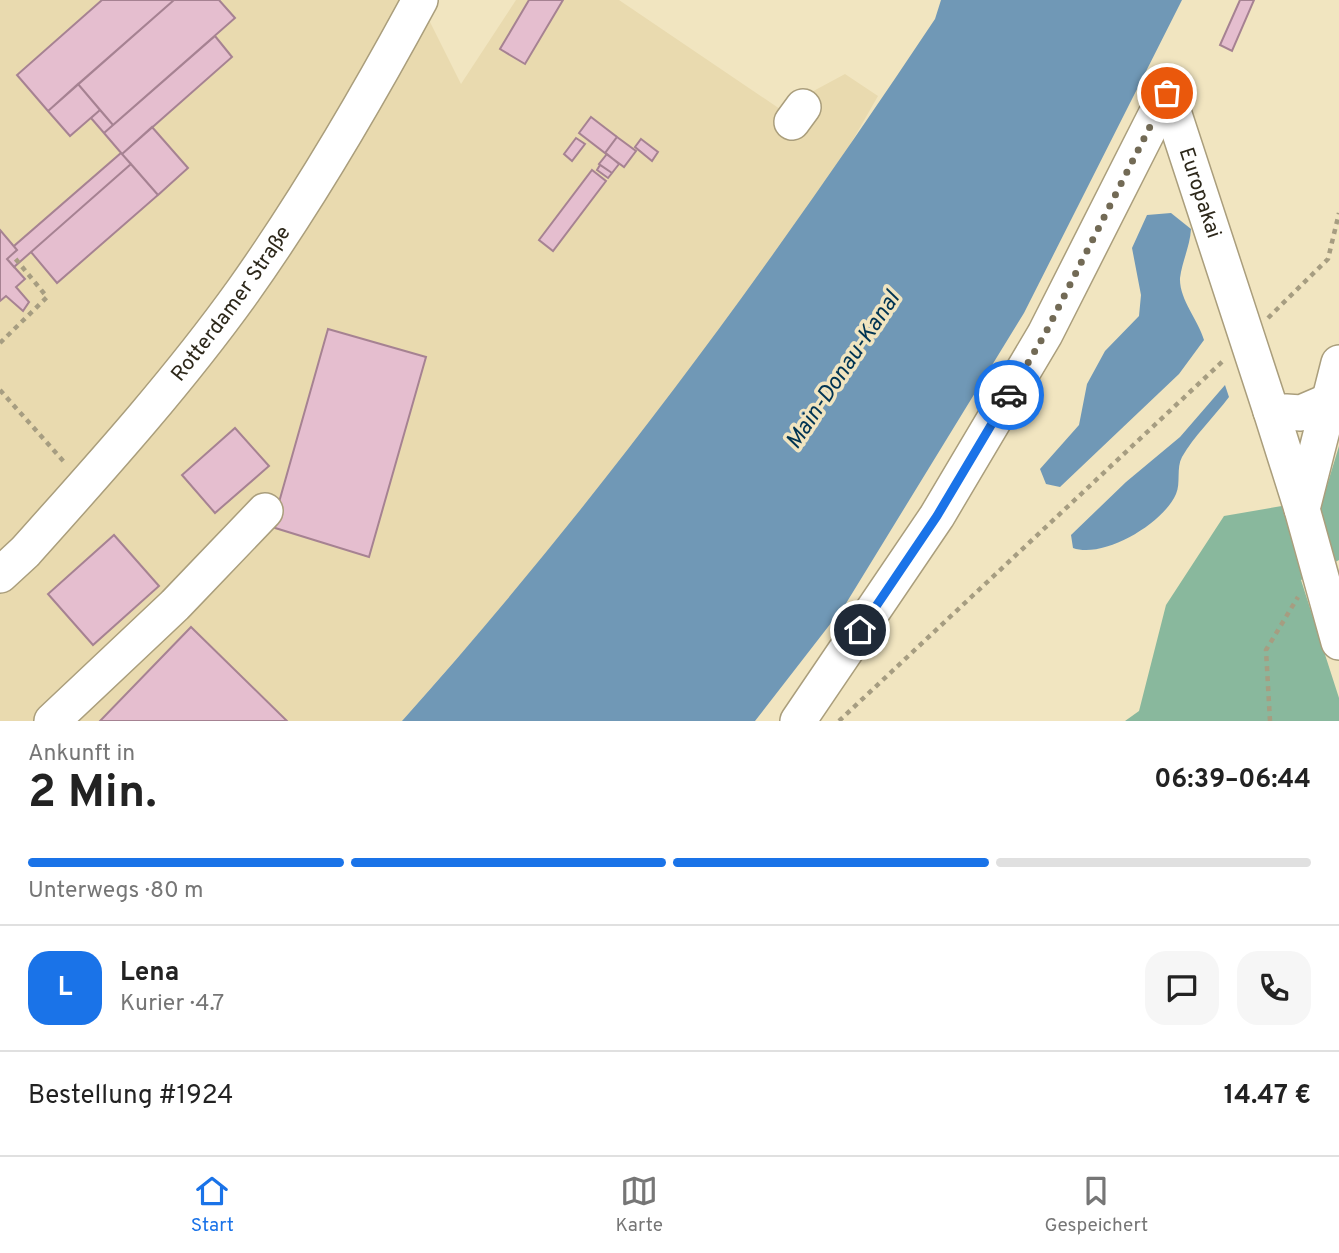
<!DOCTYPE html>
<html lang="de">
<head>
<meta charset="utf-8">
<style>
	body { margin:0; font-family:Overpass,sans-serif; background:#f6f6f6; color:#222; height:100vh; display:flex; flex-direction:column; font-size:26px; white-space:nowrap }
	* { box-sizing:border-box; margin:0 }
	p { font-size:23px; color:#767676 }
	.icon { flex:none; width:38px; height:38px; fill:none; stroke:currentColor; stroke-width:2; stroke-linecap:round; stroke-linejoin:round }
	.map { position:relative; height:721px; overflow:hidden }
	.details { display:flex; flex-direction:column; background:#fff; flex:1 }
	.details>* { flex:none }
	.pin { position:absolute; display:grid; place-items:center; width:60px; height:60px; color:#fff; margin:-30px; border:4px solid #fff; border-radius:50%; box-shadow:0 2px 7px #0007 }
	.courier { position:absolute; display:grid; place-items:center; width:70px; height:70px; margin:-35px; border:5px solid #1a73e8; border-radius:50%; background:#fff; color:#222; box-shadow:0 2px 9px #0007 }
	.overview em { font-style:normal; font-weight:700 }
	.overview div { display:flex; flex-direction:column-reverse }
	.overview { display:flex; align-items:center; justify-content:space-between; height:119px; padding:0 28px }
	h1 { font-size:46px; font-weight:700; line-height:52px }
	.bar { display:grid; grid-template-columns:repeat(4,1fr); gap:10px 7px; align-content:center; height:84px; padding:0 28px }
	.bar i { height:9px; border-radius:5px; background:#e0e0e0 }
	.bar .current { background:#1a73e8 }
	.bar p { grid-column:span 4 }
	.line { display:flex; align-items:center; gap:18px; padding:0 28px; border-top:2px solid #e0e0e0 }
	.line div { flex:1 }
	.round { display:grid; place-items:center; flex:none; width:74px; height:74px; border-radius:21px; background:#f6f6f6 }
	.menu { display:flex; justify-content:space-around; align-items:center; height:98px; border-top:2px solid #e0e0e0; background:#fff; font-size:19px; color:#767676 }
	.menu a { display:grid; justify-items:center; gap:4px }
	.menu .current { color:#1a73e8 }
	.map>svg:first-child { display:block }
</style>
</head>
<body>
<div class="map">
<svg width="1339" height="721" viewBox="0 0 1339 721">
	<rect width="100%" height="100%" fill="#f1e5c0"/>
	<path fill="#e9daaf" d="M0 0H419L461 84 516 0H619L780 109 845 74 878 96 846 152 796 225 655 418 517 590 402 721H0Z"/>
	<path fill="#89b89d" d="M1339 446V560L1301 580 1339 698V721H1125L1139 711 1166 605 1224 516 1323 499Z"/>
	<path fill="#7098b6" d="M941 0H1182L1024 313 845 605 755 721H402C599 501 772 264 935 19Z
		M1171 213 1191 229C1190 246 1182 262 1180 278 1179 299 1198 320 1204 340L1179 374 1060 487 1046 484 1040 469 1079 425 1087 384 1105 351 1139 316 1141 295 1132 248 1147 215Z
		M1225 385 1229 397C1214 417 1194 436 1182 457 1176 468 1181 483 1176 494 1163 524 1103 559 1073 548L1071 535 1126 482 1180 437Z"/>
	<path fill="#e5becf" stroke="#a68292" stroke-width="2" d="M102 0H174L48 111 17 75Z
		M174 0H219L235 18 113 125 78 84Z
		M529 0H563L525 64 500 49Z
		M1240 0H1254L1232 51 1220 45Z
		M215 36 232 57 122 154 104 133Z
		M78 84 100 110 70 136 48 111Z
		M100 110 113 125 104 133 91 118Z
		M591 117 617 137 605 153 579 133Z
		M152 127 188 168 158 195 122 154Z
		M617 137 636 151 624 167 605 153Z
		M576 138 585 144 572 161 564 154Z
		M641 139 658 152 652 161 635 147Z
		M121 153 131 164 14 267 7 259 17 250 14 246Z
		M607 154 619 164 612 173 599 164Z
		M131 164 158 195 57 283 31 252Z
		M600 165 612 173 608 178 597 170Z
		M592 170 606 181 553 251 539 240Z
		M0 230 17 250 7 259 25 279 16 287 29 302 23 311 6 296 0 301Z
		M328 329 426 357 369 557 272 527Z
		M235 428 269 466 215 513 182 475Z
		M114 535 159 586 93 645 48 594Z
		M191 627 287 721H100Z"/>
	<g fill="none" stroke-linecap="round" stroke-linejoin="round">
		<g stroke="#aa9e7c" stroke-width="38">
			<g id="minor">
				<path id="s1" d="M1167 93 1271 411 1301 413 1329 401"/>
				<path d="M792 122 803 107"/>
				<path d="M1339 363 1302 509 1339 642"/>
				<path d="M1271 411 1302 509"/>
				<path id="s2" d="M0 575 25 552C101 467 177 383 243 291 309 198 366 100 420 0"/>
				<path d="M52 721 175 605 265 511"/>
				<path d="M798 721 937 516 1045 334 1167 93"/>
			</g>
		</g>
		<path stroke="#a69d81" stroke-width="4.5" stroke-dasharray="5 5" stroke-linecap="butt" d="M1268 318 1328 259 1339 213
			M0 343 47 297 14 257
			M0 390 66 464
			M839 721 1224 360
			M1270 721 1266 650 1298 597"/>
		<use href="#minor" stroke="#fff" stroke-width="35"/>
	</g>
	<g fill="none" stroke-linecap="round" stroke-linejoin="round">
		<path stroke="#726a55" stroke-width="7" stroke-dasharray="0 12.6" d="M1009 395 1045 334 1167 93"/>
		<path stroke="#1a73e8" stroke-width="9" d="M860 630 937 516 1009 395"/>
	</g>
	<g text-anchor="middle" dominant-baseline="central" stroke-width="7" stroke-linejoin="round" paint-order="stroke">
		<g font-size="21" fill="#2d281b" stroke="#f1e5c0">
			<text stroke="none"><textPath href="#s1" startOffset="105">Europakai</textPath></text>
			<text stroke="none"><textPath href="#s2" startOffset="357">Rotterdamer Straße</textPath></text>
		</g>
		<g font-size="23" font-style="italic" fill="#003452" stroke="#f1e5c0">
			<text transform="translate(844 371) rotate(-56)">Main-Donau-Kanal</text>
		</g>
	</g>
</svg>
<div class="pin" style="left:1167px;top:93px;background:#ea580c"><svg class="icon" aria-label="bag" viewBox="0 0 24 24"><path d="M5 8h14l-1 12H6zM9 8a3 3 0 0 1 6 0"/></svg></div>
<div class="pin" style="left:860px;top:630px;background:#1f2937"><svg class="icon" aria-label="home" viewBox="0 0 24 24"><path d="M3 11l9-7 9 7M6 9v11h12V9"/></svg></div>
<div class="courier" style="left:1009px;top:395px"><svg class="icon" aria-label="car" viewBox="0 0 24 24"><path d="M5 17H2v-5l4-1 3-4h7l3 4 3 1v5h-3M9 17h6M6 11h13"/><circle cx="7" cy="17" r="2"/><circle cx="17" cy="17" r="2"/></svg></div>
</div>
<section class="details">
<div class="overview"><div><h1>2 Min.</h1><p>Ankunft in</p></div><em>06:39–06:44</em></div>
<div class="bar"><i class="current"></i><i class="current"></i><i class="current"></i><i></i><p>Unterwegs · 80 m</p></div>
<div class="line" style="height:126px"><b class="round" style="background:#1a73e8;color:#fff">L</b><div><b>Lena</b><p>Kurier · 4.7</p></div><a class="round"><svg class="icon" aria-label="chat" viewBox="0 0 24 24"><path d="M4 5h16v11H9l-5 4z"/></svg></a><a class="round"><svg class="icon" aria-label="phone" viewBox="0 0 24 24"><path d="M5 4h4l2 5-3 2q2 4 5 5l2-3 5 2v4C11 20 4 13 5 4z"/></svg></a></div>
<div class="line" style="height:91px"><div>Bestellung #1924</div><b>14.47 €</b></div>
</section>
<nav class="menu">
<a class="current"><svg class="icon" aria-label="home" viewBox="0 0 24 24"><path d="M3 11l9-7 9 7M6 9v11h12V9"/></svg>Start</a>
<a><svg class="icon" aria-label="map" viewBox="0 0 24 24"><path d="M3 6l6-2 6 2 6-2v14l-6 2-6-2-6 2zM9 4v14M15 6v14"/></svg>Karte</a>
<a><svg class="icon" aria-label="saved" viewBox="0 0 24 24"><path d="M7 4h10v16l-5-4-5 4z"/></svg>Gespeichert</a>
</nav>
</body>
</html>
